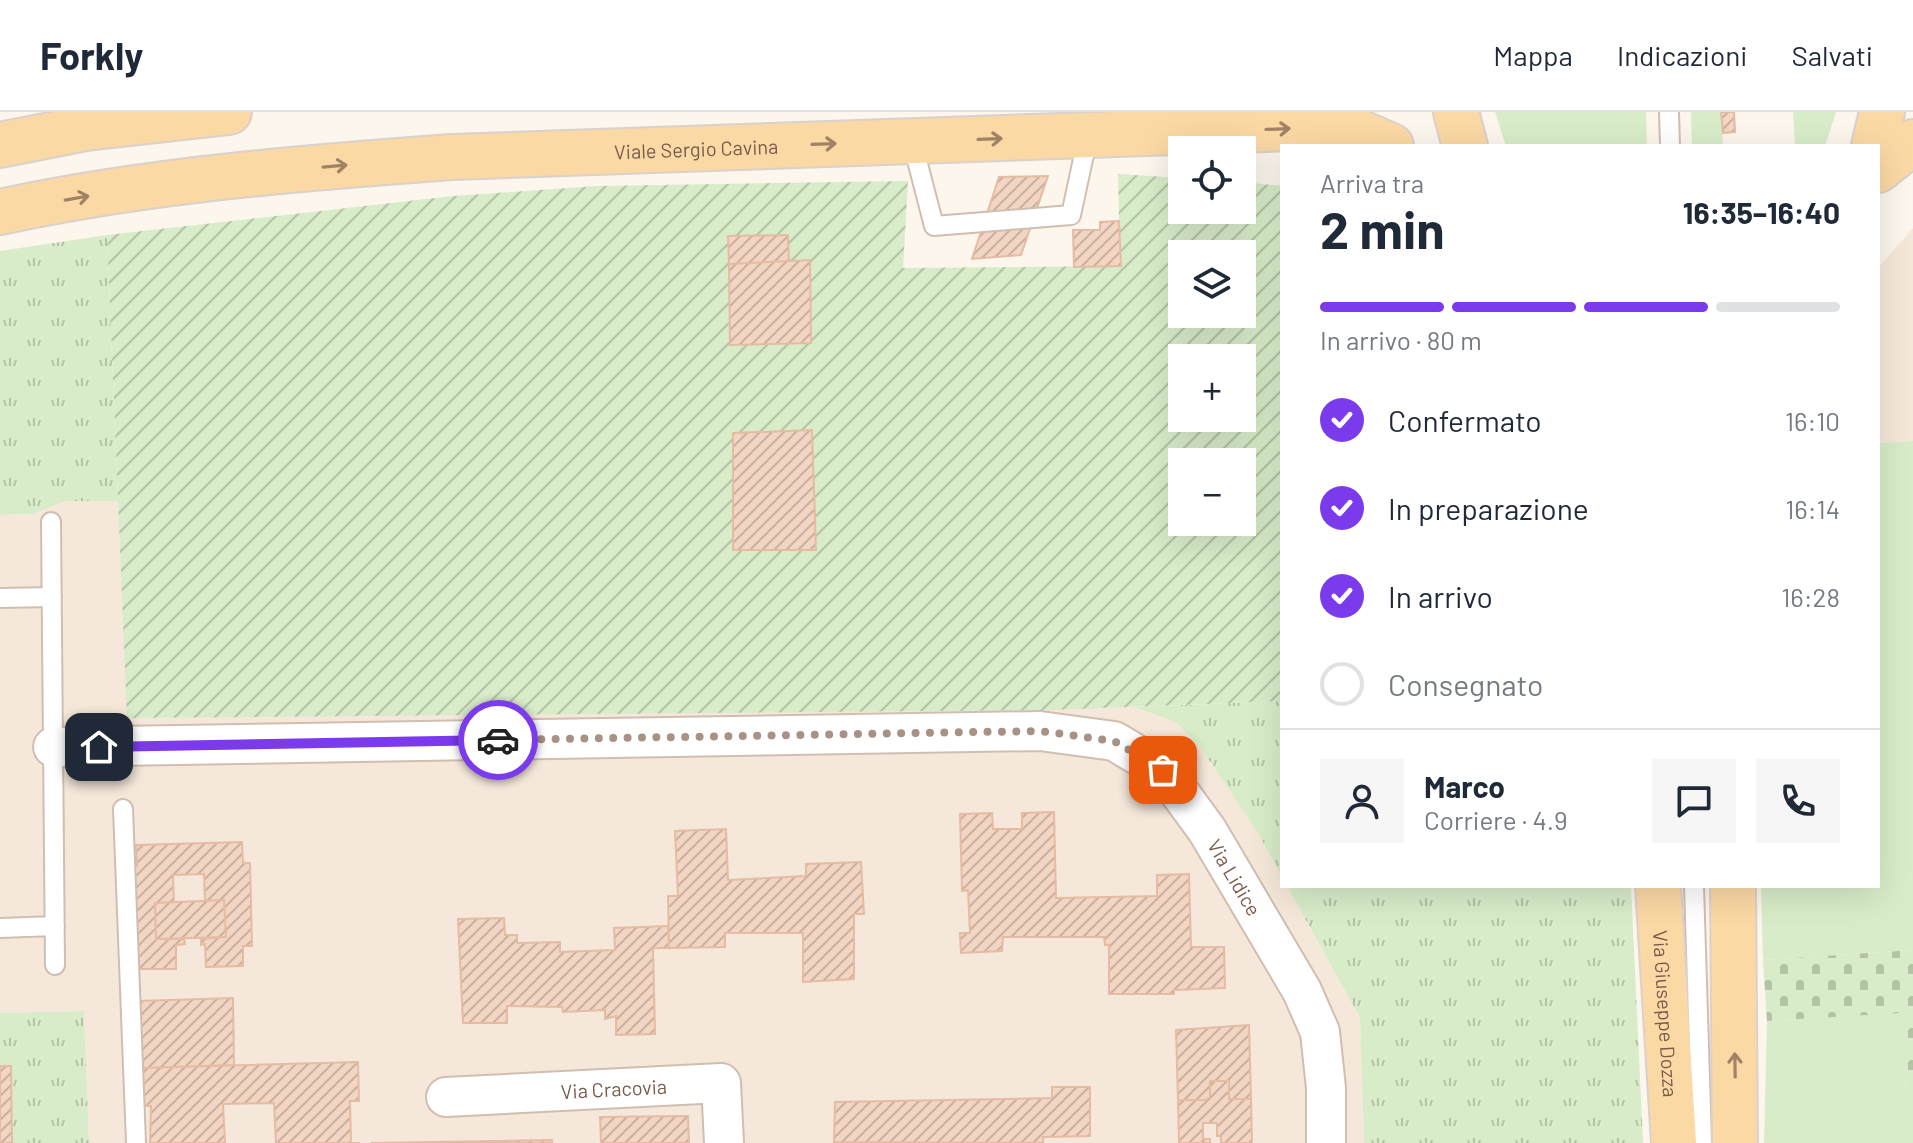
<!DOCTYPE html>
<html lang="it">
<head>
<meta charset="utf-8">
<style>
	body { margin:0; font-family:Barlow,sans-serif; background:#f6f6f7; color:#1f2937; height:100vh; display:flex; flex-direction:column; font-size:30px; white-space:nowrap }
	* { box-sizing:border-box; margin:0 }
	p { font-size:26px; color:#747a83 }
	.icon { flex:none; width:44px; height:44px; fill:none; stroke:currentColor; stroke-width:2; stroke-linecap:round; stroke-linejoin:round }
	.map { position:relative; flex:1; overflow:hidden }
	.panel { position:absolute; left:1280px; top:32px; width:600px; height:744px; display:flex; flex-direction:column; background:#fff; border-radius:0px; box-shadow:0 8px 32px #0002 }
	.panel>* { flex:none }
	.fabs { position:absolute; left:1168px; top:24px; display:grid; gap:16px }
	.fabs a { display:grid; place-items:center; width:88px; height:88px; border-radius:0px; background:#fff; box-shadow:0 8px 32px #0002; font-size:40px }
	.pin { position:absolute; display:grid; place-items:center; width:68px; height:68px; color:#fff; margin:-34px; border-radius:16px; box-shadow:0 4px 12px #0006 }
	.courier { position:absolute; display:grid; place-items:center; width:80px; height:80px; margin:-40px; border:6px solid #7c3aed; border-radius:50%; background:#fff; color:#222; box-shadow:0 2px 10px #0007 }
	.summary em { font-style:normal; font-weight:700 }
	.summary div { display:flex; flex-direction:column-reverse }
	.summary { display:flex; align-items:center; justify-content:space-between; height:136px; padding:0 40px }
	h1 { font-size:52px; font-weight:700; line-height:60px }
	.bar { display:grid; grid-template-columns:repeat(4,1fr); gap:12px 8px; align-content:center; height:96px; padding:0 40px }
	.bar i { height:10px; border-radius:6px; background:#e0e1e3 }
	.bar .current { background:#7c3aed }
	.bar p { grid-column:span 4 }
	.line { display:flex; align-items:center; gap:20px; padding:0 40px; border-top:2px solid #e0e1e3 }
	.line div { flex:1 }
	.round { display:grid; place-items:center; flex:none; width:84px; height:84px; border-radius:0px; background:#f6f6f7 }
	ol { padding:0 40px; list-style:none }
	li { display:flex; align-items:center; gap:24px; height:88px }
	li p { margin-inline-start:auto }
	li .icon { padding:8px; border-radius:50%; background:#7c3aed; color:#fff; stroke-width:4 }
	li:last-child { color:#747a83 }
	li i { width:44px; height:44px; border:4px solid #e0e1e3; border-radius:50% }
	header { display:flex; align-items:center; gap:48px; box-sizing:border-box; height:112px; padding:0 40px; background:#fff; border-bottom:2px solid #e0e1e3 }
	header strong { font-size:38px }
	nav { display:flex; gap:44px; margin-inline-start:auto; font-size:28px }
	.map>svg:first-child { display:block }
</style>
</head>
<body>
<header>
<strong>Forkly</strong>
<nav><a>Mappa</a><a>Indicazioni</a><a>Salvati</a></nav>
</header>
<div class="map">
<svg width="1913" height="1031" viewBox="0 0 1913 1031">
	<defs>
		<pattern id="cemetery-stones" width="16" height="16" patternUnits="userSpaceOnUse" patternTransform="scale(2)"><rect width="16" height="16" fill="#d8ecc9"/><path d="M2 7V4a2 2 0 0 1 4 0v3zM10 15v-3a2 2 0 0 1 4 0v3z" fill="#b4c2a5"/></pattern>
		<pattern id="park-tufts" width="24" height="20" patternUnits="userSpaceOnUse" patternTransform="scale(2)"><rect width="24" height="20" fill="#d8ecc9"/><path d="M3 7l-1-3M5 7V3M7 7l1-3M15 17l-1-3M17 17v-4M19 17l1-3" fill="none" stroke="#b4c2a5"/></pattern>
		<pattern id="garden-furrows" width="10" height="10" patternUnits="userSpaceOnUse" patternTransform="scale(2)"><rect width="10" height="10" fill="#d8ecc9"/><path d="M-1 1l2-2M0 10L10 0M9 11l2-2" fill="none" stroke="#b4c2a5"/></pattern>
		<pattern id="building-hatch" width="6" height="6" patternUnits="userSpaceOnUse" patternTransform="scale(2)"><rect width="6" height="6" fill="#f3d5c3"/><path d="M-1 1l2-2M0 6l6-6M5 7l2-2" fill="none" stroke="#cab0a1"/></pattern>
	</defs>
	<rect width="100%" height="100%" fill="#fdf6ec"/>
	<path fill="#f5e8da" d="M1913 116V329L1878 331V156Z
		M65 389H118L128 606 1134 595 1175 610 1199 633 1259 723 1282 765V774H1287L1360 906 1364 1031H89L84 899 0 901V403L33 402Z"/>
	<path fill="#d8ecc9" d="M1495 0H1646L1647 34H1506Z
		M1691 0H1721L1723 34H1692Z
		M1793 0H1836L1825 34H1795Z
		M1913 329V838L1763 848 1761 774H1878V331Z
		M1901 900 1906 980H1913V1031H1764L1767 909Z"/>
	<path fill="url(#cemetery-stones)" d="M1913 838V980H1906L1900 901 1767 909 1763 848Z"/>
	<path fill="url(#park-tufts)" d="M107 123 118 389H65L33 402 0 403V139Z
		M1282 589V765L1259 723 1199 633 1175 610 1134 595Z
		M1287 774H1631L1643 1031H1364L1360 906Z
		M84 899 89 1031H0V901Z"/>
	<path fill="url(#garden-furrows)" fill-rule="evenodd" d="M1118 62 1182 66V98H1242V70L1282 74V589L1049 598 127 606 107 123 453 84 596 74 908 69 903 156 1120 154ZM1182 142H1242V202H1182ZM1182 246H1242V306H1182ZM1182 350H1242V410H1182Z"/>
	<path fill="url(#building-hatch)" stroke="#e6bba3" stroke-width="2" d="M1721 0H1734L1735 20 1723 21Z
		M1048 64 1021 143 972 147 999 65Z
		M1119 109 1121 154 1074 155 1073 118H1100V110Z
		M788 123 789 149 729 152 728 124Z
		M810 148 811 231 730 233 729 152Z
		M812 318 816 438H733V321Z
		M1054 700 1056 786 1157 784V763L1189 762 1191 835H1224L1225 876 1174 878V882H1109V833H1105L1104 825H1003L1002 839 961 841 960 821H970L968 778 962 779 960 702 992 701 993 717H1022V701Z
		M726 717 728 768 806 764V752L861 750 864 802H854V867L803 870V821H725V835L669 836 668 784H678L675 719Z
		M242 730 243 751H250L252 834H243V854L206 855 205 832 201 833V827L226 825 224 788 205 789 204 762 173 763 174 791H155L156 827H184L185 832 176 833V857H138V837H131L128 754H137L136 733Z
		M224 788 226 825 156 827 155 791Z
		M504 806 505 823H517V831L560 830V840L615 838 614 816 668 814 669 836H653L655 922 616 923V904L605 907V898L563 900 562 895 507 894V911H463L458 807Z
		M233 886 234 953 140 956 139 889Z
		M1249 913 1251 987H1229V969H1210V985L1206 988H1178L1176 918Z
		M358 950 359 989H350L351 1031H360H276L274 991 223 992 225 1031H150L151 994H140V956Z
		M0 954H11L12 1031H0Z
		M1210 969H1229V987H1251L1252 1031H1221V1024H1217V1011H1203V1027H1210V1031H1179L1178 988H1206L1210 985Z
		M1052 975H1090V1024L1043 1025V1031L834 1030 835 990 1052 986Z
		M688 1004 689 1031H601L600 1005Z
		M552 1028V1031H371Z"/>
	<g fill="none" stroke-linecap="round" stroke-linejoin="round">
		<g stroke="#d1beb0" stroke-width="22">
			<path id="service" d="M1669 0 1670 34
				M912 29 934 114 1071 103 1088 24
				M51 410 55 853
				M0 486 52 485
				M123 697 136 1031
				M1694 774 1702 1031
				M0 816 55 814"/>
		</g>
		<g stroke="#d1beb0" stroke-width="42">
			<g id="minor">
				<path id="s1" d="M53 635 1040 619 1114 629 1163 658 1207 718 1302 879 1320 920 1326 976V1031"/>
				<path id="s2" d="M446 985 721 971 724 1031"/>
			</g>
		</g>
		<g stroke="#dad1cd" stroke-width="48">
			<g id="primary">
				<path d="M1456 0 1465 34"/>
				<path d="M0 33 86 16 229 0"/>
				<path d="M1874 34 1882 0"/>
				<path d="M1878 58 1913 30"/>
				<path id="s3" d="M0 100C148 68 301 56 452 45L1321 15 1359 20 1391 34"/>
				<path id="s4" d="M1658 774 1674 1031"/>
				<path d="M1733 774 1735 1031"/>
			</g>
		</g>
		<use href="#service" stroke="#fff" stroke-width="18"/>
		<use href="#minor" stroke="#fff" stroke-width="38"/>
		<use href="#primary" stroke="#fbd9a5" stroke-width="44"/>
	</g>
	<defs><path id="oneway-shaft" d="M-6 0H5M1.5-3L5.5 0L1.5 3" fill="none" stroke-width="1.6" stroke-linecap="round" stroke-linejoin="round" transform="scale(2)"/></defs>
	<g stroke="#a18267">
		<use href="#oneway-shaft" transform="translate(1278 17) rotate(-2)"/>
		<use href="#oneway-shaft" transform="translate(990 27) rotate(-2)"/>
		<use href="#oneway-shaft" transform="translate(824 32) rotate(-2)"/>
		<use href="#oneway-shaft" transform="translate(335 54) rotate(-5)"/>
		<use href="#oneway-shaft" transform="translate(77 86) rotate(-10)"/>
		<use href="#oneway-shaft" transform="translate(1735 953) rotate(-91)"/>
	</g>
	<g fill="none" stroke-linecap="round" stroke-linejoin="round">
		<path stroke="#a89285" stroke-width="8" stroke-dasharray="0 14.4" d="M498 628 1040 619 1114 629 1163 658"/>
		<path stroke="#7c3aed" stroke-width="10" d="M99 635 498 628"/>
	</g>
	<g text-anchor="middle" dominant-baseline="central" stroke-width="6" stroke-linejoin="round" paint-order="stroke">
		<g font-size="20" fill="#7a5c4d" stroke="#fffaf3">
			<text stroke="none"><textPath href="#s3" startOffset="700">Viale Sergio Cavina</textPath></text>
			<text stroke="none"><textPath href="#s1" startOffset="1248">Via Lidice</textPath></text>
			<text stroke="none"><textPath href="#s4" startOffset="128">Via Giuseppe Dozza</textPath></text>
			<text stroke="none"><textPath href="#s2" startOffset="168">Via Cracovia</textPath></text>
		</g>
	</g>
</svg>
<div class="fabs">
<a><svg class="icon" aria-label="locate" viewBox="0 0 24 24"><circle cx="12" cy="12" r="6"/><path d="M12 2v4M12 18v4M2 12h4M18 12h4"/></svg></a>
<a><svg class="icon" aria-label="layers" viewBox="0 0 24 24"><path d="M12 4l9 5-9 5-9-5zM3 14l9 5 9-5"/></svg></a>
<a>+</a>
<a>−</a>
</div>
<div class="pin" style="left:1163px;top:658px;background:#ea580c"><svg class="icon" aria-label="bag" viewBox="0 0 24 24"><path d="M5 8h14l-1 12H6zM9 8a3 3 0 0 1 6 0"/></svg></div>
<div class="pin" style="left:99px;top:635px;background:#1f2937"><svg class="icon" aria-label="home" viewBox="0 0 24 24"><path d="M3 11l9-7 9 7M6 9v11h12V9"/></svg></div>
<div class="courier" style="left:498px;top:628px"><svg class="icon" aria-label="car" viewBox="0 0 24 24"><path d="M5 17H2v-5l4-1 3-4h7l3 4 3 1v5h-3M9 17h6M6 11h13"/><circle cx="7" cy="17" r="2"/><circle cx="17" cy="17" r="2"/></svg></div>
<section class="panel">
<div class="summary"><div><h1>2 min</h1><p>Arriva tra</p></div><em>16:35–16:40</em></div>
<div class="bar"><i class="current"></i><i class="current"></i><i class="current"></i><i></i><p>In arrivo · 80 m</p></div>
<ol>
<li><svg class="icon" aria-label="check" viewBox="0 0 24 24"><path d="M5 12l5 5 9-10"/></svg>Confermato<p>16:10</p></li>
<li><svg class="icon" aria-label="check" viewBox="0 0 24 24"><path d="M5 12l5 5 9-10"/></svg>In preparazione<p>16:14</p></li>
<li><svg class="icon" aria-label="check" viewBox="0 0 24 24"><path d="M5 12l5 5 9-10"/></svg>In arrivo<p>16:28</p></li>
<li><i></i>Consegnato</li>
</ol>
<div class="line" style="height:144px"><a class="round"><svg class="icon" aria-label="person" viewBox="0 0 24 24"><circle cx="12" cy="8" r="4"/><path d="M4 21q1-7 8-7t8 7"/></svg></a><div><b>Marco</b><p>Corriere · 4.9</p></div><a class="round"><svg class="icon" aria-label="chat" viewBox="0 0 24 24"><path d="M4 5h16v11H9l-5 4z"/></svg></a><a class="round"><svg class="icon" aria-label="phone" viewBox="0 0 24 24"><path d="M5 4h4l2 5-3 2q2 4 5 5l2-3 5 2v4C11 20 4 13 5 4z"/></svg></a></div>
</section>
</div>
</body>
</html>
